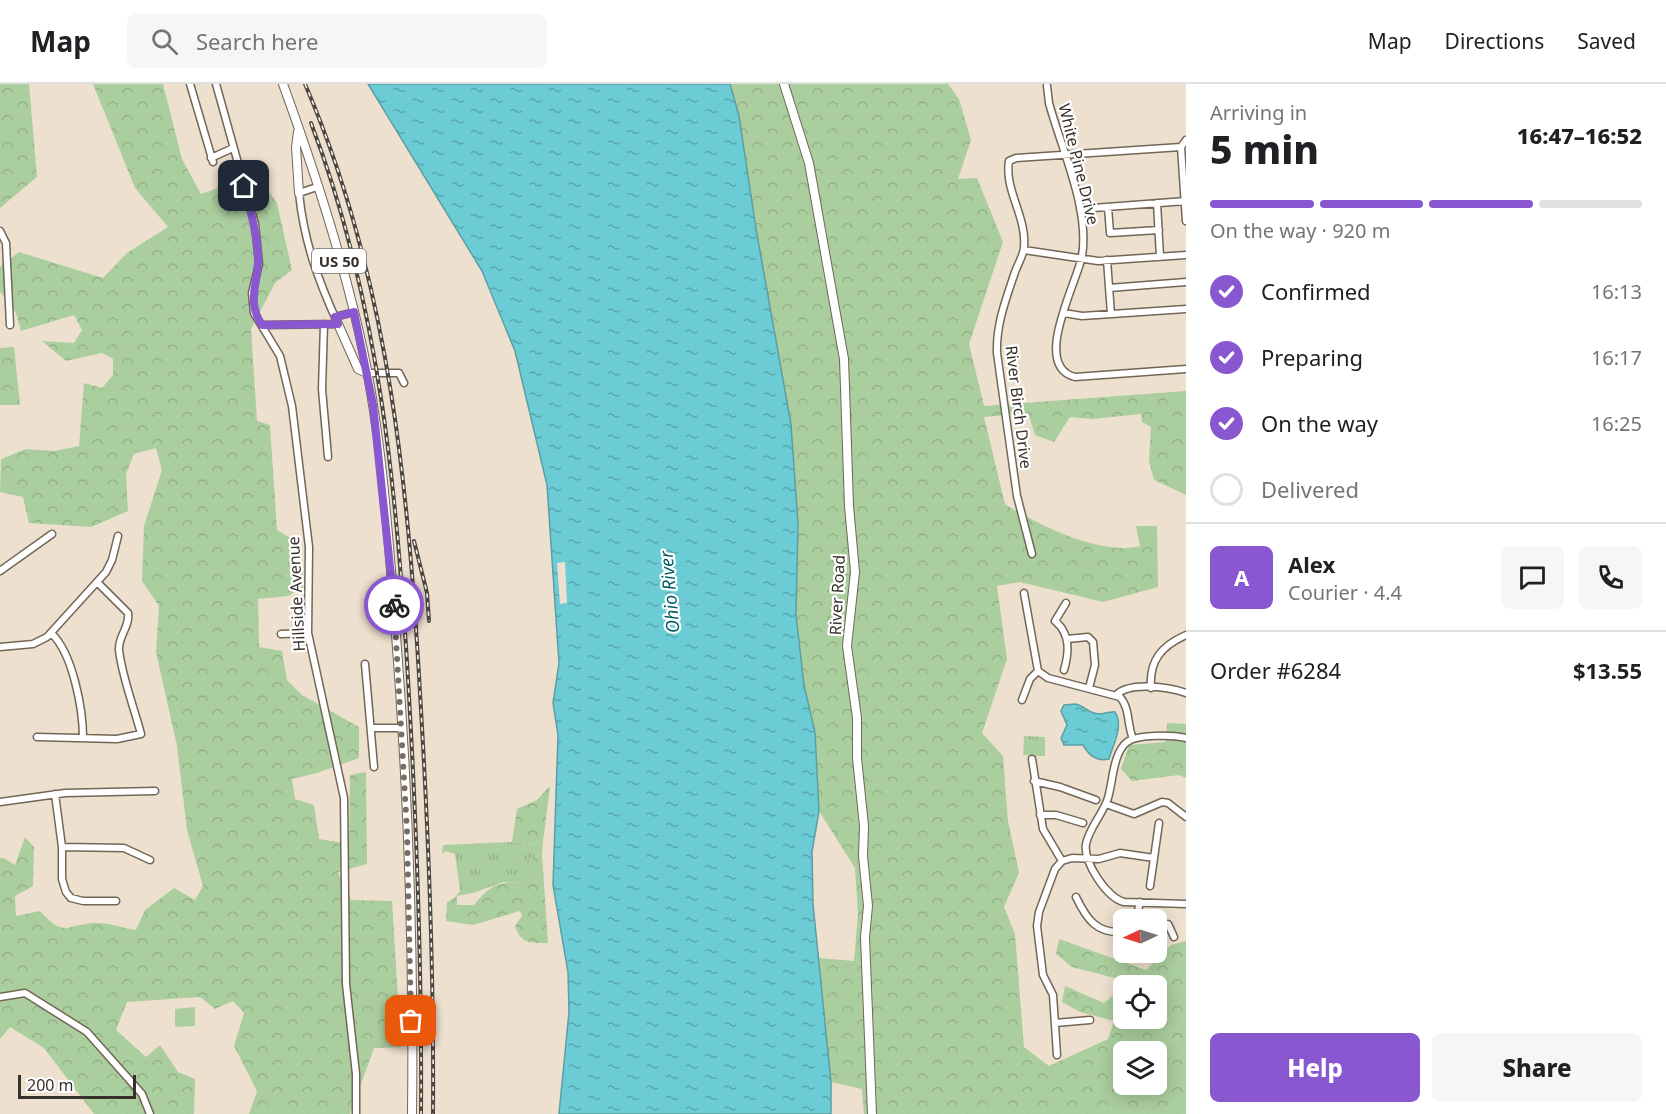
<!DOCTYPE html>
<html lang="en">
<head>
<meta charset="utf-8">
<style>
	body { margin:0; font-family:"Noto Sans",sans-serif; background:#f6f6f6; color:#202124; height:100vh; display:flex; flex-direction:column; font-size:22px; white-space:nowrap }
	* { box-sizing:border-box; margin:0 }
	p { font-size:20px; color:#757577 }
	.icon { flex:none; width:33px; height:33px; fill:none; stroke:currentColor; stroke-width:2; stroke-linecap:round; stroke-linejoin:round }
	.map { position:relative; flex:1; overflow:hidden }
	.sheet { display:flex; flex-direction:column; background:#fff; width:480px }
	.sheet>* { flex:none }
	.needle { width:39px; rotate:266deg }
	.fabs { position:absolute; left:1113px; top:825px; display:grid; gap:12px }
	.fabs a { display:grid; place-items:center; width:54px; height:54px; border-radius:9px; background:#fff; box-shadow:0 3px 15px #0003; font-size:30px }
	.scale { position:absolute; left:18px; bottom:15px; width:118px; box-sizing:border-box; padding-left:6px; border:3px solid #37312b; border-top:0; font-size:16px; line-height:21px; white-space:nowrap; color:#37312b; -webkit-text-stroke:4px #fff; paint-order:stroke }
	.pin { position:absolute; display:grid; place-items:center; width:51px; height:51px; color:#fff; margin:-26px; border-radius:12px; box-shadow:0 3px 9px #0006 }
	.courier { position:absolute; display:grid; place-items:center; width:60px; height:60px; margin:-30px; border:4px solid #8958d1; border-radius:50%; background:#fff; color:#222; box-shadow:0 2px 8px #0007 }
	.overview em { font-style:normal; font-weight:800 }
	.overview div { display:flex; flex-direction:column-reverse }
	.overview { display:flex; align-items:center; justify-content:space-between; height:102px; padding:0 24px }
	h1 { font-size:39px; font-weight:800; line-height:45px }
	.bar { display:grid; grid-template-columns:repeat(4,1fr); gap:9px 6px; align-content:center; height:72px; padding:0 24px }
	.bar i { height:8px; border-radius:4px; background:#e0e0e0 }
	.bar .active { background:#8958d1 }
	.bar p { grid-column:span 4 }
	.line { display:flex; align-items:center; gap:15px; padding:0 24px; border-top:2px solid #e0e0e0 }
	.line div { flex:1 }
	.round { display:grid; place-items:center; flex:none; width:63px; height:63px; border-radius:9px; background:#f6f6f6 }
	ol { padding:0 24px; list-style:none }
	li { display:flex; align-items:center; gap:18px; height:66px }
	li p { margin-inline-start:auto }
	li .icon { padding:6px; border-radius:50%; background:#8958d1; color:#fff; stroke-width:4 }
	li:last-child { color:#757577 }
	li i { width:33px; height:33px; border:3px solid #e0e0e0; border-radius:50% }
	.cta { display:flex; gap:12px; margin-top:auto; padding:12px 24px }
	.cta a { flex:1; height:69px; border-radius:9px; background:#8958d1; color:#fff; font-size:24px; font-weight:800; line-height:69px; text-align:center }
	.cta a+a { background:#f6f6f6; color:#202124 }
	header { display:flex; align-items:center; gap:36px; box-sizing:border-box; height:84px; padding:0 30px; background:#fff; border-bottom:2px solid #e0e0e0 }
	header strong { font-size:28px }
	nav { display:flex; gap:33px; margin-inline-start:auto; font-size:21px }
	.search { width:420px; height:54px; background:#f6f6f6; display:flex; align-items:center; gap:15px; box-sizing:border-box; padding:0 21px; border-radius:9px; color:#757577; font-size:22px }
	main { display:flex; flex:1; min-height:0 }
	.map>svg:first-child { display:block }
</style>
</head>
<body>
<header>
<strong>Map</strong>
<div class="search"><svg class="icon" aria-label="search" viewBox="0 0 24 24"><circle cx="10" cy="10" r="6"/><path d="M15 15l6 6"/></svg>Search here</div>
<nav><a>Map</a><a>Directions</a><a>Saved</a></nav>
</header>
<main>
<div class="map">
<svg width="1186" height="1030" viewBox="0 0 1186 1030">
	<defs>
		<pattern id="grass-tufts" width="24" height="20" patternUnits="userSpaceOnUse" patternTransform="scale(1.5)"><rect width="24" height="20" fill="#abce9e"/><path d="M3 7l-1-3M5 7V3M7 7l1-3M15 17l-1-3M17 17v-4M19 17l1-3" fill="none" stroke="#94b188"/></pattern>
		<pattern id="forest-crowns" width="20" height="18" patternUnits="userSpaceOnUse" patternTransform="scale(1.5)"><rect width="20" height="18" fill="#abce9e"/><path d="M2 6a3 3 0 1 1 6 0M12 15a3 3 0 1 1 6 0" fill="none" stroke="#94b188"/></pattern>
		<pattern id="water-ripples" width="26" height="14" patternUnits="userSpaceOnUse" patternTransform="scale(1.5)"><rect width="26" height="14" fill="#6bccd6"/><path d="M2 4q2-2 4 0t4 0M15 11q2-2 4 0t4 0" fill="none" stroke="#59a6ae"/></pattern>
	</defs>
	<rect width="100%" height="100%" fill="#eee0cf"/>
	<path fill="url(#grass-tufts)" d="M1024 652 1045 653V672L1023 671Z
		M512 758 521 762 543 758 542 770 523 779 528 799 503 798 473 809 456 812 460 807 455 770 446 767 442 770 443 761Z"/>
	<path fill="url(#forest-crowns)" fill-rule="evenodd" d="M0 0H29L37 93 0 124Z
		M93 0H163L182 75 201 110 257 91 277 119 292 186 275 199 251 245 257 337 270 341 277 446 302 461 303 503 288 512 258 515 259 563 282 567 287 596 302 611 359 643V674L317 689 292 695 295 715 314 721 319 755 349 760 350 691 366 688 367 780 338 788 351 816 392 817 401 963 374 964 350 1030H249L257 1007 234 962 244 929 233 917 215 925 200 913 127 918 116 946 146 973 160 961 178 988 195 995 194 1030H94L44 964 10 943 0 955V774H4L15 781 25 753 34 763 33 802 15 812 16 832 40 827C64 854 66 841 94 839 107 838 123 844 136 846L145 826 174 804 195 816 203 802 187 746 177 662 156 568 159 522 142 497 144 442 162 386 156 364 134 370 126 390 128 427 91 443 29 439 23 413 0 408 1 375 26 365 54 367 79 362 84 299 102 304 113 291V275L102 269 66 277 42 257 74 259 82 246 74 231 21 247 16 229 0 207V183L19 168 103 194 127 169 168 143 135 104Z
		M730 0H948L959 15 971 56 958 95 977 94 1003 158 969 260 984 322 1186 307V411L1154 396 1149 377 1151 343 1142 338 1141 330 1092 335 1070 333 1054 358 1035 351 1028 329 984 333 1005 420C1038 441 1101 472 1140 462L1136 442H1157L1158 503 1103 518 1020 498 997 502 1007 575 982 649 1003 672 1008 737 1019 789 1004 823 1015 850 1024 963 1049 982 1108 955 1114 937 1080 928 1062 918 1065 902 1104 919 1123 903 1124 934H1156V902L1126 901 1130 898 1072 883 1056 870 1059 855 1146 886 1171 861 1186 857V1030H864L862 1005 831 998 819 874 854 877 858 830 855 784 819 727 815 648 804 601 796 531 798 440 791 340 756 145 739 32ZM1124 968H1156V1000H1124Z
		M14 263 20 321H0V264Z
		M1167 639 1186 640V694L1179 691 1132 697 1121 685 1129 661 1166 658Z
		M550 702 543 758 521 762 512 758 517 725 537 716Z
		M542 770 548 859C530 859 521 860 515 842L522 832 520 827 473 841 446 837 447 818 457 812V821H474C492 799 499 797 527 799L523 779Z"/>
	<path fill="#abce9e" d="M1024 662 1045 663 1044 672 1024 671Z
		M195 923V942L175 943V925Z"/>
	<path fill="url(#water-ripples)" stroke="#5b9ea3" stroke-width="1.5" d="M368 0H730L739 32 756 145 791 340 798 440 796 531 804 601 815 648 819 727 812 768 813 820 831 998V1030H559L569 928 568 888 553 801 558 651 553 619 559 579 547 401 515 267 482 187Z
		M1075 620C1083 621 1086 627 1094 629 1101 632 1107 627 1115 628 1124 642 1113 661 1109 675 1096 678 1089 671 1083 661H1064L1061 654 1067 641 1061 627 1064 621Z"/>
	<path fill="#eee0cf" d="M565 478 567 519 560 520 557 479Z"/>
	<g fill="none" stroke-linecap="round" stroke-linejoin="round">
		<g stroke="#726657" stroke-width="9">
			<path id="minor" d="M190 0 213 78
				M216 0 255 140 259 180 252 209 254 229 280 272 292 322 309 463 308 549 344 714 346 900 356 990V1030
				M1047 2 1049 19C1061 64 1090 125 1082 172 1077 199 1031 282 1075 293L1186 285
				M1181 63 1186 137
				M211 74 233 64
				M1157 119 1160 173
				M1108 123 1110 149 1159 146
				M1080 125 1186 117
				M0 147 6 159 10 241
				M1024 166 1098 177 1186 171
				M1107 176 1111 230
				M1109 204 1186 198
				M1064 229 1082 232 1186 225
				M335 233 354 228
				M324 240 322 305 328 373
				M262 241 338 240C318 196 304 158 299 109L317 103
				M367 289H399L404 299
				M1032 470 1017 412 997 269C996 240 1006 215 1015 188 1018 180 1024 170 1024 163 1027 133 1004 106 1009 77L1016 74 1181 63 1186 56
				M0 487 52 450
				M1024 509 1038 587 1048 594 1120 613C1130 624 1127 641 1133 655
				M51 549C73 569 83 626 83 654
				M281 550 308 549
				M1067 555 1088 553 1093 558 1095 581 1089 604
				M0 563 33 560 47 553 106 488 112 476 118 452
				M365 580 374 683
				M1064 586C1069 569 1071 550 1055 537L1066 519
				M1151 604C1149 577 1161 562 1186 551
				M1116 611C1130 597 1169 603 1186 609
				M1022 616 1030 595 1038 587
				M371 644H402
				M37 653 117 655 141 650C134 623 122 593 119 566 118 552 130 543 128 529L97 498
				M1186 654C1173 651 1138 650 1127 658 1113 669 1113 697 1108 714 1103 730 1089 744 1086 760 1083 778 1107 814 1124 818L1186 820
				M1032 675 1043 745 1062 777
				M1034 697 1060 703 1096 716
				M55 710 62 763V795L66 808 71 814 83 817H116
				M0 718 65 709 155 707
				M1106 720 1134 730 1162 718 1168 719 1186 733
				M1040 731H1056L1083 739
				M62 763 124 764 150 776
				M1150 802 1159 739
				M1076 813C1087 836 1097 850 1124 848
				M1124 836 1138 827 1140 818
				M1156 840H1168L1174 853
				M0 913 25 909 87 948 142 1010 150 1030
				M1055 939 1090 936
				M1057 971 1053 911 1043 891 1037 842 1039 828 1055 785 1062 777 1072 774 1099 775 1120 769 1154 774"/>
		</g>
		<g stroke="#726657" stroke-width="10">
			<path id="major" d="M283 0C315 88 345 180 364 271 382 358 388 449 395 537 408 701 414 866 412 1030
				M784 0 809 79 844 275 849 422 855 488 847 562 857 634V674L864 742 863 772 868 822 865 853 872 1030
				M298 48 296 63 299 109
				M338 240 358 285 367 289"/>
		</g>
		<use href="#minor" stroke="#fff" stroke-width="6"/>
		<use href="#major" stroke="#fff" stroke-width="8"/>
		<g stroke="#4e473f" stroke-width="4">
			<path id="rail" d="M305 0C391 200 409 411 421 626 429 760 434 895 433 1030
				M311 39C381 222 398 418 409 612 417 751 422 891 421 1030
				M414 457 427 509 429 537"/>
		</g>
		<use href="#rail" stroke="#fff" stroke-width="1.5" stroke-dasharray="4.5" stroke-linecap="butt"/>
	</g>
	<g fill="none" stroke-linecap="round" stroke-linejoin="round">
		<path stroke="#776e64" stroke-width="6" stroke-dasharray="0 10.8" d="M394 521 407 747 411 937"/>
		<path stroke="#8958d1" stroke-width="8" d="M244 102C250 124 256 146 258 170 260 197 245 216 262 241L338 240 335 233 354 228 373 321 394 521"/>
	</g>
	<g text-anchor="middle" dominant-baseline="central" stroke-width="4.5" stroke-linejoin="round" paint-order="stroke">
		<rect fill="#fff" stroke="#736f6b" stroke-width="1.5" x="312" y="165" width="54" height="24" rx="4.5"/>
		<g font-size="15" font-weight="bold" fill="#37312b">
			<text x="339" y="177">US 50</text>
		</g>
		<g font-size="16" fill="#37312b" stroke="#fff">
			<text transform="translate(1079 80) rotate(76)">White Pine Drive</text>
			<text transform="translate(1019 323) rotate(83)">River Birch Drive</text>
			<text transform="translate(296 510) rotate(-93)">Hillside Avenue</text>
			<text transform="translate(837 511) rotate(-87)">River Road</text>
		</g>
		<g font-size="18" font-style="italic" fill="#015c63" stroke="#fff">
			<text transform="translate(669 508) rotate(-95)">Ohio River</text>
		</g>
	</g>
</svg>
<div class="fabs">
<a><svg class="needle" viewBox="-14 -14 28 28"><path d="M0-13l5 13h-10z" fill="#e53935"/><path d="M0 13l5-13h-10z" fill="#757577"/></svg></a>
<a><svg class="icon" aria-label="locate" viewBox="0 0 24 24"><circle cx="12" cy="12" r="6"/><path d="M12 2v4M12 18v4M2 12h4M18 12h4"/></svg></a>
<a><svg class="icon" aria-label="layers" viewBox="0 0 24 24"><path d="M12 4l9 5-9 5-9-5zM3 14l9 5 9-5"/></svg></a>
</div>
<div class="scale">200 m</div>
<div class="pin" style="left:411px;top:937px;background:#ea580c"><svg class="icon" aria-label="bag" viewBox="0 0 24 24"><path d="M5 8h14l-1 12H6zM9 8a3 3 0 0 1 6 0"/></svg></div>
<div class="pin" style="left:244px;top:102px;background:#1f2937"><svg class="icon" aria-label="home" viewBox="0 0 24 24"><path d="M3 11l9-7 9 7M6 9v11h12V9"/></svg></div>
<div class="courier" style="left:394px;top:521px"><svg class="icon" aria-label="bike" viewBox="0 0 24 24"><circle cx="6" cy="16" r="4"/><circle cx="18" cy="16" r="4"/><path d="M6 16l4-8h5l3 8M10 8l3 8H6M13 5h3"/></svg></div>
</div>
<section class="sheet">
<div class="overview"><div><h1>5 min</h1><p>Arriving in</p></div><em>16:47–16:52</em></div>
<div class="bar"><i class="active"></i><i class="active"></i><i class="active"></i><i></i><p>On the way · 920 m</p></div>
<ol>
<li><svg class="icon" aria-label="check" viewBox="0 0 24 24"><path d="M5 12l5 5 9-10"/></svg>Confirmed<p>16:13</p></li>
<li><svg class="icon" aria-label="check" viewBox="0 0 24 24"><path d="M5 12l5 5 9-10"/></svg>Preparing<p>16:17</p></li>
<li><svg class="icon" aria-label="check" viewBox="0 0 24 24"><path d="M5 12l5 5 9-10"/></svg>On the way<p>16:25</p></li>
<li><i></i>Delivered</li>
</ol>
<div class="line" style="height:108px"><b class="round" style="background:#8958d1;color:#fff">A</b><div><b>Alex</b><p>Courier · 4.4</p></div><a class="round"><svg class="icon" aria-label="chat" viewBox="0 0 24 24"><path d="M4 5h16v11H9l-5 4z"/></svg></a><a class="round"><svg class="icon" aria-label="phone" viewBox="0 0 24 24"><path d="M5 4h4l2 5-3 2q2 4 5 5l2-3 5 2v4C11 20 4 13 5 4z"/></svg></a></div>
<div class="line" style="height:78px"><div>Order #6284</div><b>$13.55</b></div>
<div class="cta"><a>Help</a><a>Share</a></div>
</section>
</main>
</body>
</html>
